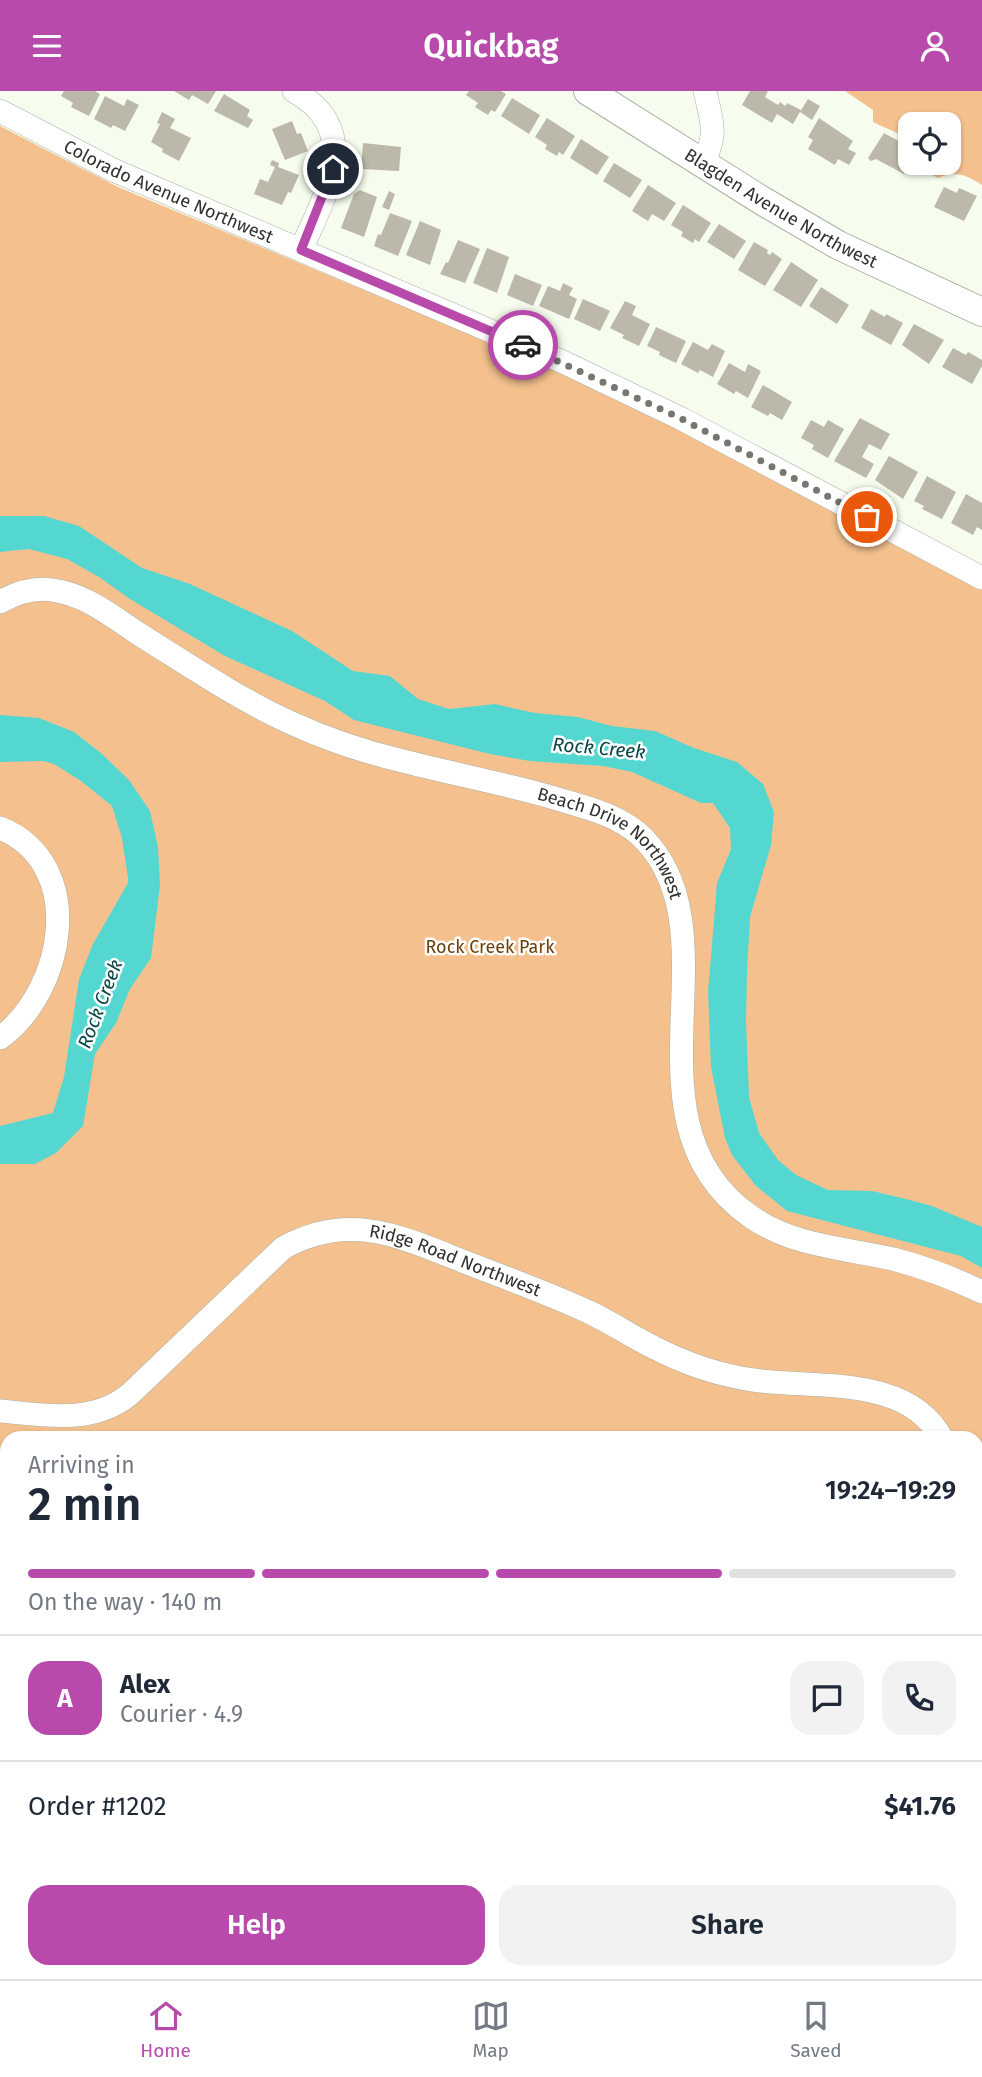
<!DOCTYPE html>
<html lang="en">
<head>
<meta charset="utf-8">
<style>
	body { margin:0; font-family:"Fira Sans",sans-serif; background:#f2f2f3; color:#1f2937; height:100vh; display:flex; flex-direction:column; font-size:26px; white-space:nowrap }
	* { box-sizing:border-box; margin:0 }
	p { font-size:23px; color:#747a83 }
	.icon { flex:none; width:38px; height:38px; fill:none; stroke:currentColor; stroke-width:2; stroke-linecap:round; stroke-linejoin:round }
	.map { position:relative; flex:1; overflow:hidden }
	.sheet { position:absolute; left:0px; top:1340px; width:984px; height:548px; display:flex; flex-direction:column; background:#fff; border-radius:21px 21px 0 0; box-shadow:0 2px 5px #0004 }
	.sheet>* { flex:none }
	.controls { position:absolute; left:898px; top:21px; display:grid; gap:14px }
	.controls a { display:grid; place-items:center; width:63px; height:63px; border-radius:14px; background:#fff; box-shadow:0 2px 5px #0004; font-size:35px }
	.pin { position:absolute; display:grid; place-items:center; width:60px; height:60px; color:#fff; margin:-30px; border:4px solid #fff; border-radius:50%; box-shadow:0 2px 7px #0007 }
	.courier { position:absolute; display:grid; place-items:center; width:70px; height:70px; margin:-35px; border:5px solid #b74aaa; border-radius:50%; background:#fff; color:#222; box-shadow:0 2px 9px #0007 }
	.head em { font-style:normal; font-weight:600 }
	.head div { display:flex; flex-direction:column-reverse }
	.head { display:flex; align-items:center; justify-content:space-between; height:119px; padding:0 28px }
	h1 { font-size:46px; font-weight:600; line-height:52px }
	.bar { display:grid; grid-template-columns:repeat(4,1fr); gap:10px 7px; align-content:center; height:84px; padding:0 28px }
	.bar i { height:9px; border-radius:5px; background:#e0e1e3 }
	.bar .active { background:#b74aaa }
	.bar p { grid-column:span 4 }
	.line { display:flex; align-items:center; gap:18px; padding:0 28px; border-top:2px solid #e0e1e3 }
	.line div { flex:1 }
	.round { display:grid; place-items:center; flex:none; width:74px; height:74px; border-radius:21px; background:#f2f2f3 }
	.action { display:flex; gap:14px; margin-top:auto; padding:14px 28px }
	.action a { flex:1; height:80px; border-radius:21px; background:#b74aaa; color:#fff; font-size:28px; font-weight:600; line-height:80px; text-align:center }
	.action a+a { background:#f2f2f3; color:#1f2937 }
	header { display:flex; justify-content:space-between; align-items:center; height:91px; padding:0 28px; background:#b74aaa; color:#fff; font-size:32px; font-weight:600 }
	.dock { display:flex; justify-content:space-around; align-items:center; height:98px; border-top:2px solid #e0e1e3; background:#fff; font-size:19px; color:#747a83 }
	.dock a { display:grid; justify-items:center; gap:4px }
	.dock .active { color:#b74aaa }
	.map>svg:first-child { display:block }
</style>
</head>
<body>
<header><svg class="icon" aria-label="menu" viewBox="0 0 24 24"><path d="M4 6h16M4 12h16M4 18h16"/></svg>Quickbag<svg class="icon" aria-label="person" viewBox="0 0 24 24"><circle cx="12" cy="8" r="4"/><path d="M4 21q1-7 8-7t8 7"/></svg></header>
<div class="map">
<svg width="982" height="1888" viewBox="0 0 982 1888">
	<rect width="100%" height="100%" fill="#f6fdee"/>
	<path fill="#f4c18e" d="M845 0H982V94C966 84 955 79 938 87L919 77 922 72H948V33H910V48L873 31V19Z
		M0 35 118 96 538 272 667 331 982 499V1667L977 1673 976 1348H7V1881H669L635 1888H0Z
		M982 1691V1827L977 1818 976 1696Z
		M720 1881H948L949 1888H706Z"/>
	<path fill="#53d7d0" d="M0 425H44L79 435 142 477 190 493 292 540 353 580 390 585 418 608 449 618 495 613 535 622 578 626 612 635 655 640 694 657 737 671 763 693 774 721 771 754 750 826 747 880 746 931 749 1006 759 1042 778 1069 796 1084 828 1099 872 1100 902 1107 932 1115 982 1136V1177L961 1165 787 1120 756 1095 732 1064 725 1047 711 976 708 901 714 829 717 792 731 758 730 737 713 712H701L632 681 603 675 530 670 490 663 354 629 325 610 225 565 130 508 99 486 67 468 29 458 0 461Z
		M0 624 39 627 74 641 102 663 129 689 150 720 158 756 160 794 151 867 130 898 116 932 95 963 83 1035 56 1062 35 1073H0V1035L53 1022 64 986 79 888 93 853 128 792V787L122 747 112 715 81 690 54 673 43 670 0 671Z
		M274 1881H332L310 1888H252Z
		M412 1881H643L598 1888H452Z"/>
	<path fill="#bcb9aa" d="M64 0H95L100 3 89 25 71 16 73 12 61 5Z
		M174 0H216L208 13 192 4 189 9Z
		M469 0H501L506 3 495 21 491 19 488 24 475 16 478 12 466 4Z
		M750 0H768L765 6 778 14 780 11 785 15 787 12 801 19 793 33 777 23 772 32 742 14Z
		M224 3 250 19 247 25 253 29 248 37 214 20Z
		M105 5 124 15 127 8 139 14 125 40 113 34 111 37 94 28Z
		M512 7 540 24 529 43 501 25Z
		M808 8 820 15 812 29 800 21Z
		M162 21 175 28 170 37 191 47 179 70 162 61 163 58 151 51 160 33 157 32Z
		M547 27 575 45 563 64 559 61 557 65 545 58 547 54 535 46Z
		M819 27 853 50 848 58 856 62 849 74 838 68 835 74 808 58 813 49 808 46Z
		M292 30 297 43 301 42 308 60 285 69 272 38Z
		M884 42 910 56V71L904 83 876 68 871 70 868 67Z
		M581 48 609 66 597 84 570 67Z
		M363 52 401 56 399 80 361 78Z
		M272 69 279 72 278 76 299 84 291 102 288 101 282 114 254 103 260 88 268 91 275 76 270 74Z
		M614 72 642 89 630 107 603 90Z
		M648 94 676 112 664 130 652 123 648 130 632 120Z
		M944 96 957 102 959 97 977 105 964 130 934 116Z
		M360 99 377 106 364 146 341 137 354 103Z
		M389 100 395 103 389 119 382 116Z
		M683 114 711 132 699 151 695 148 693 152 681 145 683 141 671 134Z
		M390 122 412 130 398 165 374 155 378 143 381 144Z
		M420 130 441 139 430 174 406 164Z
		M719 133 746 150 734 168 707 151Z
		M458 149 480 158 465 192 440 183 446 171 448 172Z
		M754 151 768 159 767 162 770 164 772 161 782 168 765 195 738 179Z
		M487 157 509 166 497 202 473 192Z
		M791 171 818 189 801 216 773 199Z
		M515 183 542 194 533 215 507 204Z
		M563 192 573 197 569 204 577 208 569 228 539 215 548 195 560 200Z
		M821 196 849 214 837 233 809 215Z
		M583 208 610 220 600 240 574 228Z
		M625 210 636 215 632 224 650 233 639 255 622 247 624 244 610 237Z
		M871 218 885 226 886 223 903 232 891 254 861 237Z
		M914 233 944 249 929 273 902 254Z
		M656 236 686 250 676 272 659 264 660 261 647 255Z
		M693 251 708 259 712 253 725 260 713 286 700 279 698 282 681 273Z
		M953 257 966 264 968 261 982 269V275L972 293 942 276Z
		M729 272 745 281 748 273 761 280 748 307 736 300 734 303 717 293Z
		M763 294 792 311 782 329 770 322 768 325 751 316Z
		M860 327 890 343 881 359 869 353 862 366 874 373 866 387 834 370Z
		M811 329 824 336 828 329 844 338 828 367 812 358 814 354 801 347Z
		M889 365 918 381 903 408 875 389Z
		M927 385 956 401 942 428 922 418 924 415 914 410Z
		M966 403 982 412V439L977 436 973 444 951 432Z"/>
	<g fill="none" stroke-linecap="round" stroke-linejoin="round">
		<g stroke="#aab0a2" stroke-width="24">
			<g id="minor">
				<path d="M294 0C365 40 325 103 301 159"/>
				<path id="s1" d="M0 20 113 79 561 270 682 328 982 487"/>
				<path d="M703 73C718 41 712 33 705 0"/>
				<path id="s2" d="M0 511C16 502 33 496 52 499 86 503 114 527 142 545 190 575 237 607 289 631 324 647 361 660 399 669 449 682 501 692 551 706 583 716 619 723 643 747 739 844 615 1030 750 1125 792 1155 844 1157 893 1168 924 1176 953 1187 982 1201"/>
				<path d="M0 737C88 773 65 900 0 947"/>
				<path id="s3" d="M0 1320C44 1324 93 1334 130 1303L283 1157C350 1120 401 1146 465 1171 508 1188 551 1203 593 1223 613 1233 633 1246 653 1256 684 1272 718 1284 753 1289 814 1298 908 1283 942 1348"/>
				<path d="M976 1521 982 1519"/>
				<path d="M957 1881 958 1888"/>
			</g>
		</g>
		<g stroke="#aab0a2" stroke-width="30">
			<g id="major">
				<path id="s4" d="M588 0 761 109 838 154 982 221"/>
				<path d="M976 1681 982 1677"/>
				<path d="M674 1888 694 1881"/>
			</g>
		</g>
		<use href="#minor" stroke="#fff" stroke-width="23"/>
		<use href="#major" stroke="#fff" stroke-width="28"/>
	</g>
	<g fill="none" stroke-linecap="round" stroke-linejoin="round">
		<path stroke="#757870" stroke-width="7" stroke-dasharray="0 12.6" d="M523 254 682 328 867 426"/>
		<path stroke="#b74aaa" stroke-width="9" d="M333 78 301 159 523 254"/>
	</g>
	<g text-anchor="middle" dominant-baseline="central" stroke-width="5" stroke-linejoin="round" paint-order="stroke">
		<g font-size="18" fill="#2f312c" stroke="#fff">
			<text stroke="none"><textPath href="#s1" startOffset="187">Colorado Avenue Northwest</textPath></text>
			<text stroke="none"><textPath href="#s4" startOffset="226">Blagden Avenue Northwest</textPath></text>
			<text stroke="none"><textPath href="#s2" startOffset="679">Beach Drive Northwest</textPath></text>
			<text stroke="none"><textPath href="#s3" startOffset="527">Ridge Road Northwest</textPath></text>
		</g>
		<g font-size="18" fill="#6b410b" stroke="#fff">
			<text x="490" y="856">Rock Creek Park</text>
		</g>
		<g font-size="19" font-style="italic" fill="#084643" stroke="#fff">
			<text transform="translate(599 657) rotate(5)">Rock Creek</text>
			<text transform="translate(100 913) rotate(-69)">Rock Creek</text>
		</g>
	</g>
</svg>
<div class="controls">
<a><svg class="icon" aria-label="locate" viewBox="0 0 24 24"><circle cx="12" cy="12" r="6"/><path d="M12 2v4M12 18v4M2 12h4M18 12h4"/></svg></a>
</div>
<div class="pin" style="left:867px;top:426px;background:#ea580c"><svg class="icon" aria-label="bag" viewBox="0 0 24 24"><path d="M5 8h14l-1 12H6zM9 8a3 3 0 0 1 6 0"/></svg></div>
<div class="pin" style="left:333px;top:78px;background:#1f2937"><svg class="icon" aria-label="home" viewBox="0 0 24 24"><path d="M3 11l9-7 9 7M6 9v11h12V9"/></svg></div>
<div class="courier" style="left:523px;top:254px"><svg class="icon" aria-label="car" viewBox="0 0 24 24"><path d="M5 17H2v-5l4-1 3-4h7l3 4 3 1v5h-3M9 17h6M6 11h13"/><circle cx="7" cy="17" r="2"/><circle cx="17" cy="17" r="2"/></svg></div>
<section class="sheet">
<div class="head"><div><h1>2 min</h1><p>Arriving in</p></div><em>19:24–19:29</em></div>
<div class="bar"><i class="active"></i><i class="active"></i><i class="active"></i><i></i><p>On the way · 140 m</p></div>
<div class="line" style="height:126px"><b class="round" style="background:#b74aaa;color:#fff">A</b><div><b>Alex</b><p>Courier · 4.9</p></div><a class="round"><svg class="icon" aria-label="chat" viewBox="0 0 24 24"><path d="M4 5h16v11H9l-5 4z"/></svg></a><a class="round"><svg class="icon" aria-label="phone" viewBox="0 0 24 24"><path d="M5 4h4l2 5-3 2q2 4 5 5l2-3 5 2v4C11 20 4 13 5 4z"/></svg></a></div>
<div class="line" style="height:91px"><div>Order #1202</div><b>$41.76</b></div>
<div class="action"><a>Help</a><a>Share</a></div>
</section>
</div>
<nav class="dock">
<a class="active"><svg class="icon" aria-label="home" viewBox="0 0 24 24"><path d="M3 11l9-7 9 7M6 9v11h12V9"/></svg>Home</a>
<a><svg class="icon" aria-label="map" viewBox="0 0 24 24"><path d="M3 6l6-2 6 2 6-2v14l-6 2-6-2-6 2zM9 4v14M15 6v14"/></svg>Map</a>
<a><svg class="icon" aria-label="saved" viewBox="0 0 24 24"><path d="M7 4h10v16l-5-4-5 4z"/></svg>Saved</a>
</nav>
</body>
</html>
